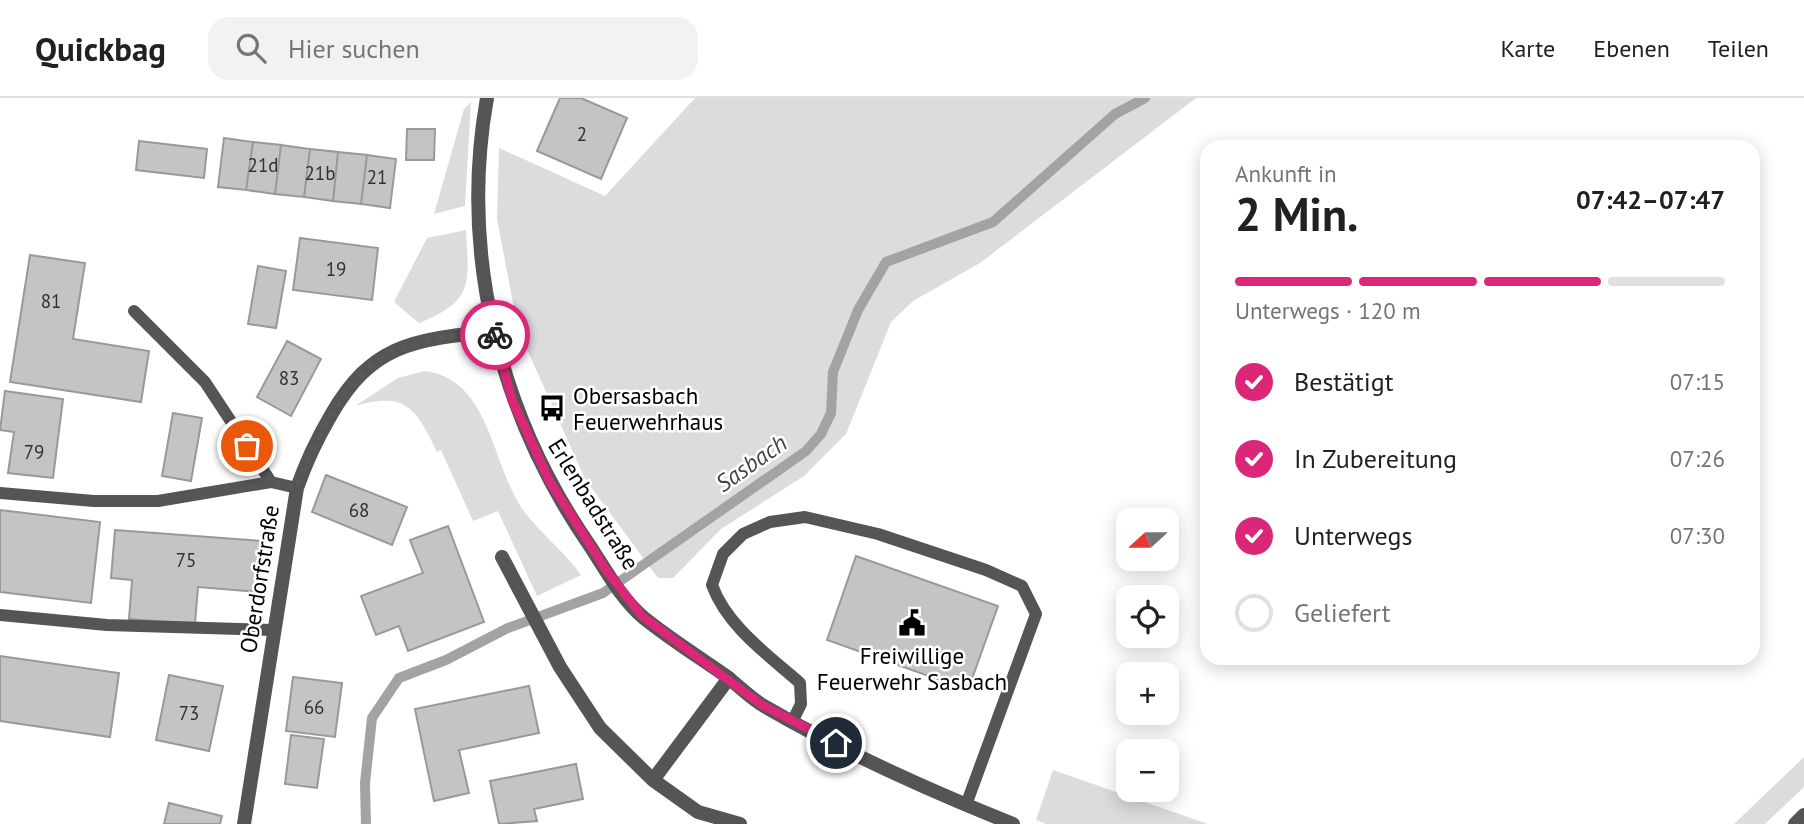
<!DOCTYPE html>
<html lang="de">
<head>
<meta charset="utf-8">
<style>
	body { margin:0; font-family:"PT Sans",sans-serif; background:#f2f2f2; color:#202124; height:100vh; display:flex; flex-direction:column; font-size:26px; white-space:nowrap }
	* { box-sizing:border-box; margin:0 }
	p { font-size:23px; color:#757577 }
	.icon { flex:none; width:38px; height:38px; fill:none; stroke:currentColor; stroke-width:2; stroke-linecap:round; stroke-linejoin:round }
	.map { position:relative; flex:1; overflow:hidden }
	.drawer { position:absolute; left:1200px; top:42px; width:560px; height:525px; display:flex; flex-direction:column; background:#fff; border-radius:21px; box-shadow:0 4px 18px #0003 }
	.drawer>* { flex:none }
	.needle { width:46px; rotate:249deg }
	.fabs { position:absolute; left:1116px; top:410px; display:grid; gap:14px }
	.fabs a { display:grid; place-items:center; width:63px; height:63px; border-radius:14px; background:#fff; box-shadow:0 4px 18px #0003; font-size:35px }
	.pin { position:absolute; display:grid; place-items:center; width:60px; height:60px; color:#fff; margin:-30px; border:4px solid #fff; border-radius:50%; box-shadow:0 2px 7px #0007 }
	.courier { position:absolute; display:grid; place-items:center; width:70px; height:70px; margin:-35px; border:5px solid #db2777; border-radius:50%; background:#fff; color:#222; box-shadow:0 2px 9px #0007 }
	.summary em { font-style:normal; font-weight:800 }
	.summary div { display:flex; flex-direction:column-reverse }
	.summary { display:flex; align-items:center; justify-content:space-between; height:119px; padding:0 35px }
	h1 { font-size:46px; font-weight:800; line-height:52px }
	.bar { display:grid; grid-template-columns:repeat(4,1fr); gap:10px 7px; align-content:center; height:84px; padding:0 35px }
	.bar i { height:9px; border-radius:5px; background:#e0e0e0 }
	.bar .active { background:#db2777 }
	.bar p { grid-column:span 4 }
	ol { padding:0 35px; list-style:none }
	li { display:flex; align-items:center; gap:21px; height:77px }
	li p { margin-inline-start:auto }
	li .icon { padding:7px; border-radius:50%; background:#db2777; color:#fff; stroke-width:4 }
	li:last-child { color:#757577 }
	li i { width:38px; height:38px; border:4px solid #e0e0e0; border-radius:50% }
	header { display:flex; align-items:center; gap:42px; box-sizing:border-box; height:98px; padding:0 35px; background:#fff; border-bottom:2px solid #e0e0e0 }
	header strong { font-size:33px }
	nav { display:flex; gap:38px; margin-inline-start:auto; font-size:24px }
	.search { width:490px; height:63px; background:#f2f2f2; display:flex; align-items:center; gap:18px; box-sizing:border-box; padding:0 24px; border-radius:21px; color:#757577; font-size:26px }
	.map>svg:first-child { display:block }
</style>
</head>
<body>
<header>
<strong>Quickbag</strong>
<div class="search"><svg class="icon" aria-label="search" viewBox="0 0 24 24"><circle cx="10" cy="10" r="6"/><path d="M15 15l6 6"/></svg>Hier suchen</div>
<nav><a>Karte</a><a>Ebenen</a><a>Teilen</a></nav>
</header>
<div class="map">
<svg width="1804" height="726" viewBox="0 0 1804 726">
	<rect width="100%" height="100%" fill="#fff"/>
	<path fill="#dcdcdc" d="M695 0H1196L980 165 913 203 891 224 846 336 804 378 721 431 673 480H658L585 381 518 231 497 121 499 50 605 98Z
		M471 4 465 108 434 116 464 11Z
		M466 132C469 186 474 203 419 225L394 204 427 140Z
		M425 273C491 282 491 366 523 412 540 435 564 453 581 477L537 498 498 413 473 423 441 352 437 354C416 310 406 293 355 308L398 280Z
		M1804 659V689L1765 726H1734Z
		M1053 672 1208 726H1046L1036 722Z"/>
	<g fill="none" stroke-linecap="round" stroke-linejoin="round">
		<path stroke="#a3a3a3" stroke-width="10" d="M366 726 365 685 372 620 399 580 446 562 508 530 603 495 806 353 821 336 831 315 833 274 858 212 886 164 993 124 1115 16 1145 0"/>
	</g>
	<path fill="#c4c4c4" stroke="#999" stroke-width="2" d="M560 0H581L627 20 601 81 537 53Z
		M407 31H435L434 62H406Z
		M224 40 253 44 246 92 218 89Z
		M139 43 207 51 204 80 136 72Z
		M253 44 281 47 275 96 246 92Z
		M281 47 310 51 304 99 275 96Z
		M310 51 338 54 333 103 304 99Z
		M338 54 367 57 361 106 333 103Z
		M367 57 396 61 390 110 361 106Z
		M300 140 378 150 372 202 293 192Z
		M30 157 85 165 73 241 149 253 141 304 10 284Z
		M258 168 286 173 276 230 248 226Z
		M287 243 321 261 291 318 257 299Z
		M5 293 63 301 53 380 8 375 14 334 0 332Z
		M173 315 202 320 191 383 162 378Z
		M326 377 407 409 392 447 312 414Z
		M0 412 100 424 91 505 0 494Z
		M448 428 484 524 408 553 399 528 376 537 361 498 423 475 410 442Z
		M115 432 262 443 258 494 198 489 195 526 129 521 132 482 111 480Z
		M856 458 998 508 968 592 827 542Z
		M0 558 119 575 110 639 0 623Z
		M169 577 223 588 209 653 156 642Z
		M293 579 342 585 335 639 286 633Z
		M529 588 539 635 459 652 469 695 434 703 415 611Z
		M291 637 324 641 317 690 285 686Z
		M576 666 583 701 534 711 537 723 499 726 490 683Z
		M169 705 222 718 220 726H164Z"/>
	<g fill="none" stroke-linecap="round" stroke-linejoin="round">
		<path stroke="#555" stroke-width="12" d="M134 213 205 284 271 384 297 390
			M0 395 94 403H158L271 384
			M0 517 107 527 273 532
			M793 622 801 606 800 585C767 556 727 528 712 487L723 456 743 436 770 424 805 419 878 436 986 472 1022 488 1036 516 966 707"/>
		<path stroke="#555" stroke-width="14" d="M502 459 560 569 600 630 653 682 698 714 740 726
			M653 682 729 580
			M244 726 297 390C306 364 317 341 331 317 373 244 415 242 494 233"/>
		<path stroke="#555" stroke-width="14" d="M487 0C459 157 500 318 590 448 605 471 622 502 644 520 670 541 699 559 726 578 739 588 750 600 764 608 843 654 928 692 1013 726
			M1795 726 1804 717"/>
	</g>
	<g fill="none" stroke-linecap="round" stroke-linejoin="round">
		<path stroke="#595959" stroke-width="7" stroke-dasharray="0 12.6" d="M247 348 271 384 297 390C306 364 317 341 331 317 373 245 415 242 494 233L495 237"/>
		<path stroke="#db2777" stroke-width="9" d="M495 237 512 302 550 384 606 472 642 518 762 607 836 645"/>
	</g>
	<defs>
		<g id="bus-bare" transform="scale(2.1)"><path d="M-5-6H5V4H4V6H2V4H-2V6H-4V4H-5ZM-3.5-4V0h7V-4ZM-3.5 1.2v1.5H-2V1.2ZM2 1.2v1.5H3.5V1.2Z" fill="#000" stroke="#fff" stroke-width="2.5" paint-order="stroke"/></g>
		<g id="civic-bare" transform="scale(2.1)"><path d="M-.6-6.5H3V-4.5H.6V-3L4-1V1h2V6H-6V1h2V-1L-.6-3ZM-1.2 2.5V6h2.4V2.5Z" fill="#000" stroke="#fff" stroke-width="2.5" paint-order="stroke"/></g>
	</defs>
	<g fill-rule="evenodd">
		<use href="#bus-bare" x="552" y="310"/>
		<use href="#civic-bare" x="912" y="525"/>
	</g>
	<g text-anchor="middle" dominant-baseline="central" stroke-width="5" stroke-linejoin="round" paint-order="stroke">
		<g font-size="19" fill="#313131">
			<text x="582" y="36">2</text>
			<text x="263" y="67">21d</text>
			<text x="320" y="75">21b</text>
			<text x="377" y="79">21</text>
			<text x="336" y="171">19</text>
			<text x="51" y="203">81</text>
			<text x="289" y="280">83</text>
			<text x="34" y="354">79</text>
			<text x="359" y="412">68</text>
			<text x="186" y="462">75</text>
			<text x="314" y="609">66</text>
			<text x="189" y="615">73</text>
		</g>
		<g font-size="23" fill="#000" stroke="#fff" text-anchor="start">
			<text x="573" y="297">Obersasbach<tspan x="573" dy="26">Feuerwehrhaus</tspan></text>
			<text x="912" y="557" text-anchor="middle">Freiwillige<tspan x="912" dy="26">Feuerwehr Sasbach</tspan></text>
		</g>
		<g font-size="23" fill="#000" stroke="#fff">
			<text transform="translate(594 406) rotate(58)">Erlenbadstraße</text>
			<text transform="translate(259 481) rotate(-81)">Oberdorfstraße</text>
		</g>
		<g font-size="24" font-style="italic" fill="#444" stroke="#fff">
			<text transform="translate(751 365) rotate(-35)">Sasbach</text>
		</g>
	</g>
</svg>
<div class="fabs">
<a><svg class="needle" viewBox="-14 -14 28 28"><path d="M0-13l5 13h-10z" fill="#e53935"/><path d="M0 13l5-13h-10z" fill="#757577"/></svg></a>
<a><svg class="icon" aria-label="locate" viewBox="0 0 24 24"><circle cx="12" cy="12" r="6"/><path d="M12 2v4M12 18v4M2 12h4M18 12h4"/></svg></a>
<a>+</a>
<a>−</a>
</div>
<div class="pin" style="left:247px;top:348px;background:#ea580c"><svg class="icon" aria-label="bag" viewBox="0 0 24 24"><path d="M5 8h14l-1 12H6zM9 8a3 3 0 0 1 6 0"/></svg></div>
<div class="pin" style="left:836px;top:645px;background:#1f2937"><svg class="icon" aria-label="home" viewBox="0 0 24 24"><path d="M3 11l9-7 9 7M6 9v11h12V9"/></svg></div>
<div class="courier" style="left:495px;top:237px"><svg class="icon" aria-label="bike" viewBox="0 0 24 24"><circle cx="6" cy="16" r="4"/><circle cx="18" cy="16" r="4"/><path d="M6 16l4-8h5l3 8M10 8l3 8H6M13 5h3"/></svg></div>
<section class="drawer">
<div class="summary"><div><h1>2 Min.</h1><p>Ankunft in</p></div><em>07:42–07:47</em></div>
<div class="bar"><i class="active"></i><i class="active"></i><i class="active"></i><i></i><p>Unterwegs · 120 m</p></div>
<ol>
<li><svg class="icon" aria-label="check" viewBox="0 0 24 24"><path d="M5 12l5 5 9-10"/></svg>Bestätigt<p>07:15</p></li>
<li><svg class="icon" aria-label="check" viewBox="0 0 24 24"><path d="M5 12l5 5 9-10"/></svg>In Zubereitung<p>07:26</p></li>
<li><svg class="icon" aria-label="check" viewBox="0 0 24 24"><path d="M5 12l5 5 9-10"/></svg>Unterwegs<p>07:30</p></li>
<li><i></i>Geliefert</li>
</ol>
</section>
</div>
</body>
</html>
